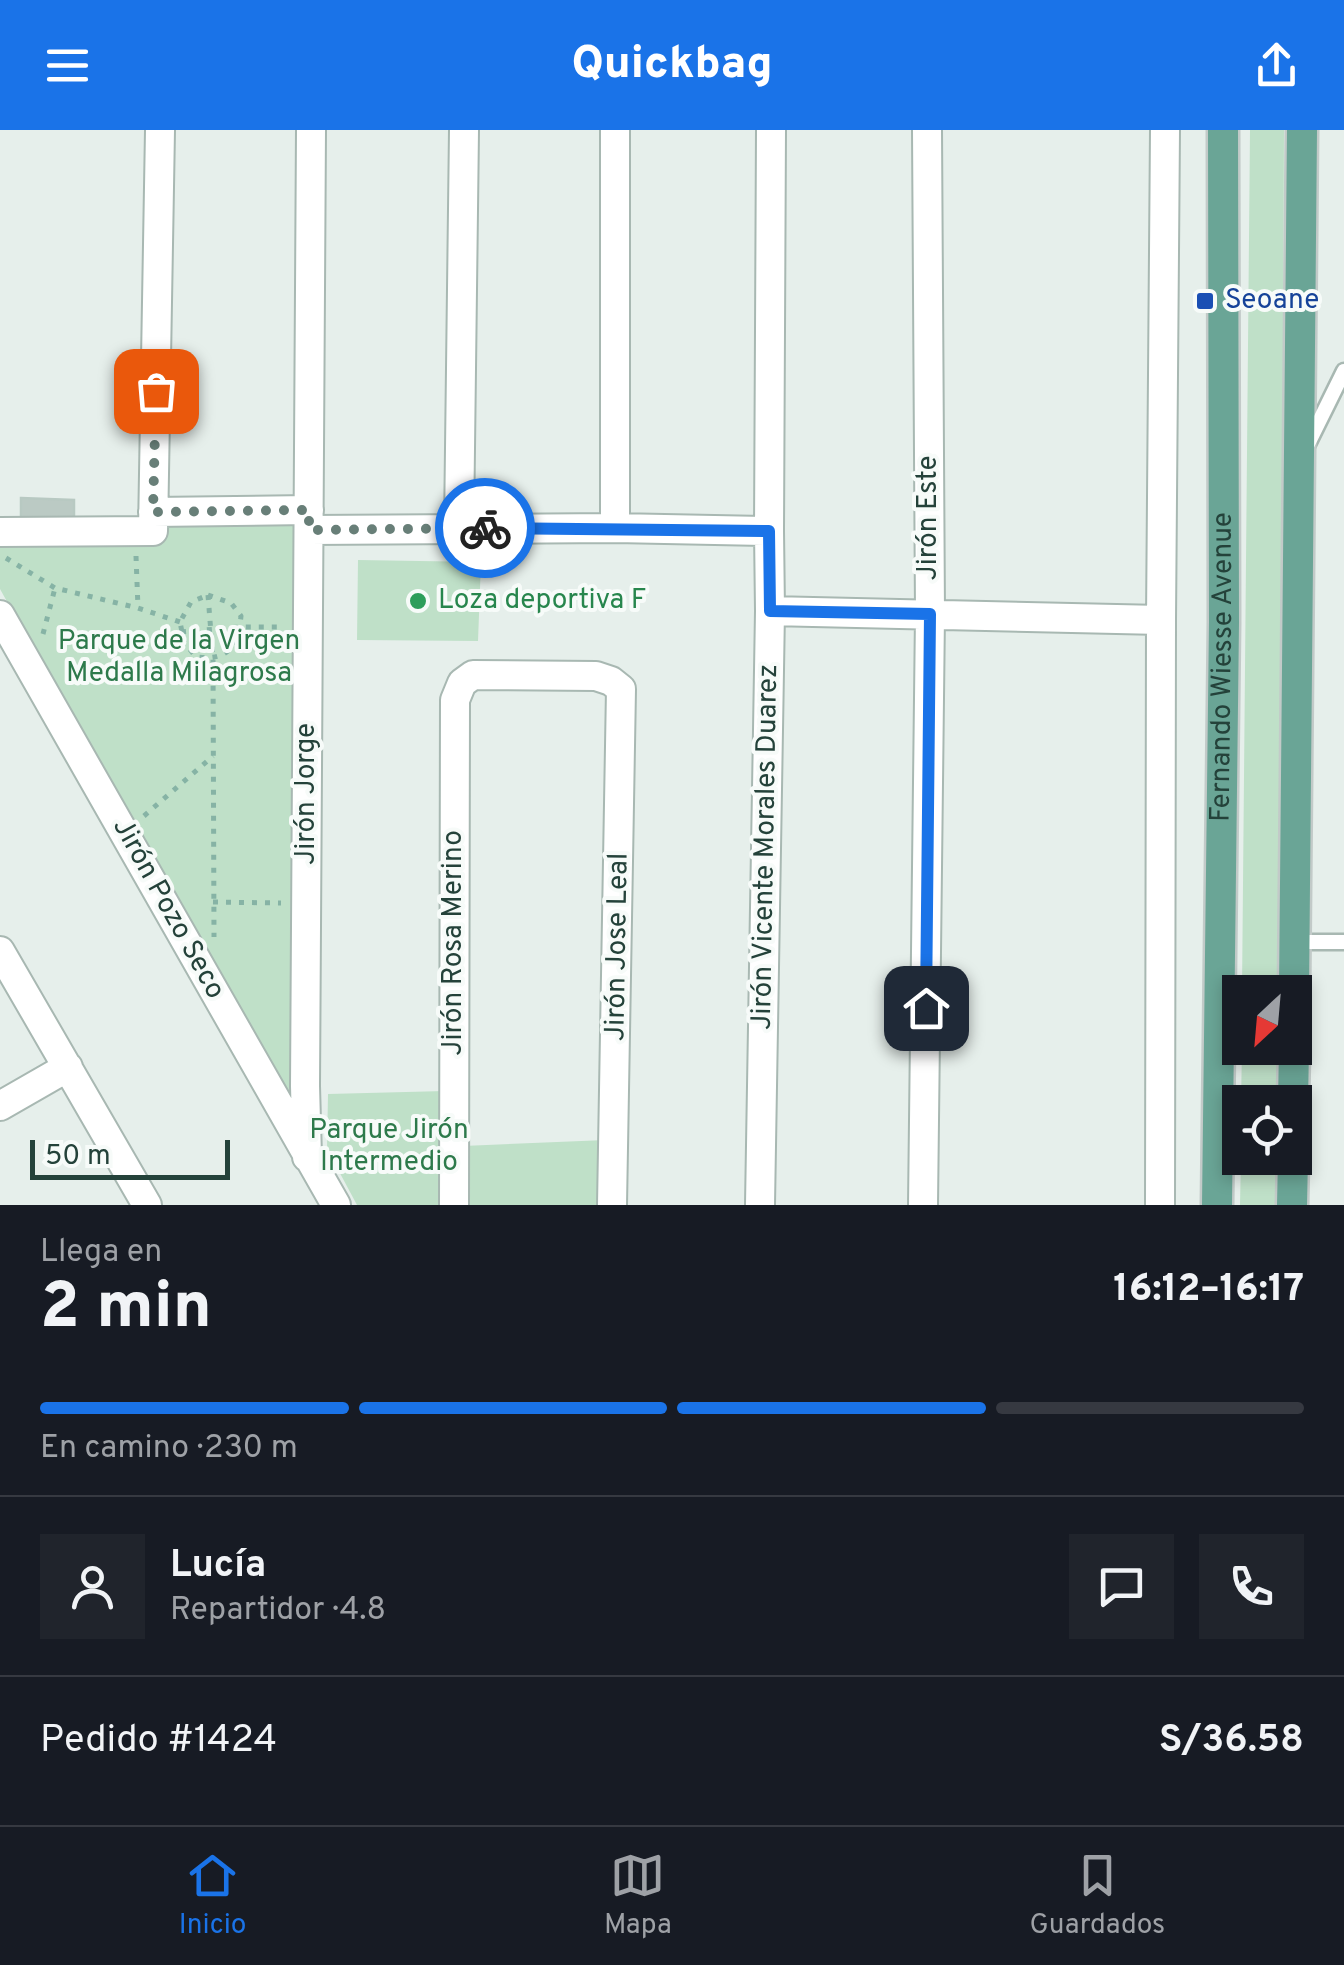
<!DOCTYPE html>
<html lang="es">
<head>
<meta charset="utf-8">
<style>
	body { margin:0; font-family:Overpass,sans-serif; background:#20242c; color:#f1f3f6; height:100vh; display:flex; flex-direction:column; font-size:38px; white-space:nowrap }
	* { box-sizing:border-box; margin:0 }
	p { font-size:32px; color:#9ea1a6 }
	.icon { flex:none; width:55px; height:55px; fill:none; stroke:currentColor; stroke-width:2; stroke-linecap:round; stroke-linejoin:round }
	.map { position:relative; height:1075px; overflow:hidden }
	.details { display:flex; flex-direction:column; background:#171b24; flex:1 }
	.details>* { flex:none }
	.needle { width:65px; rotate:206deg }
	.controls { position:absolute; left:1222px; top:845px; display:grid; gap:20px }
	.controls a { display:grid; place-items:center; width:90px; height:90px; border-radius:0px; background:#171b24; box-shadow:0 5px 15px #0003; font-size:50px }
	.scale { position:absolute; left:30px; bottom:25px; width:200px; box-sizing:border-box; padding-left:10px; border:5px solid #24423a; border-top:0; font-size:28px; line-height:35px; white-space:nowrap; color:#24423a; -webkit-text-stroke:8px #f7fbf9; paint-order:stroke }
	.pin { position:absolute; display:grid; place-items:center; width:85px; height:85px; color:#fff; margin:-42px; border-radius:20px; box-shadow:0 5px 15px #0006 }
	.courier { position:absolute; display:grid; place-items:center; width:100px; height:100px; margin:-50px; border:8px solid #1a73e8; border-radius:50%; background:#fff; color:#222; box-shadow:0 2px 12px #0007 }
	.summary em { font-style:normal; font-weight:800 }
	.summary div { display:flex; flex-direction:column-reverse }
	.summary { display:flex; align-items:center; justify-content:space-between; height:170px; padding:0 40px }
	h1 { font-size:65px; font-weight:800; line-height:75px }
	.bar { display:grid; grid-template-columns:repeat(4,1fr); gap:15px 10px; align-content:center; height:120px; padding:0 40px }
	.bar i { height:12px; border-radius:8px; background:#363941 }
	.bar .current { background:#1a73e8 }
	.bar p { grid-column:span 4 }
	.line { display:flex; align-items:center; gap:25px; padding:0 40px; border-top:2px solid #363941 }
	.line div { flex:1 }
	.round { display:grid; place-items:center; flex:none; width:105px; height:105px; border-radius:0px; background:#20242c }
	header { display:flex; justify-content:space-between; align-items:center; height:130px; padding:0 40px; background:#1a73e8; color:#fff; font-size:45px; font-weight:800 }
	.tab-bar { display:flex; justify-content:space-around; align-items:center; height:140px; border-top:2px solid #363941; background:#171b24; font-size:28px; color:#9ea1a6 }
	.tab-bar a { display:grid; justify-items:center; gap:5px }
	.tab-bar .current { color:#1a73e8 }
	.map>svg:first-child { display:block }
</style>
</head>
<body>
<header><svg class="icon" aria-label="menu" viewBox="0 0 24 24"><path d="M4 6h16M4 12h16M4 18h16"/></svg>Quickbag<svg class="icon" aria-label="share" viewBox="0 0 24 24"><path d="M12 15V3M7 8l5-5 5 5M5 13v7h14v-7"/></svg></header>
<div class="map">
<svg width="1344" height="1075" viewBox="0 0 1344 1075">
	<rect width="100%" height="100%" fill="#e6efeb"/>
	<path fill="#bfe0c8" d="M1250 0H1284L1280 862H1242Z
		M159 390 302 391 298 1003 131 694 0 459V408Z
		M358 430 481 432 478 511 357 510Z
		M1242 918H1280V972H1241Z
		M445 961 442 1075H357L327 1019 328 964Z
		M606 1010 603 1075H461L463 1016Z
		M1241 1028H1280L1279 1075H1240Z"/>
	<path fill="#bbcac4" stroke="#b8c9c2" stroke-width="2.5" d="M21 368 74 370V397L21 395Z"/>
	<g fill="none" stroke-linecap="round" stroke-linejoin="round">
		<g stroke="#a8b8b2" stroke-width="19">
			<path id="lane" d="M1307 316 1344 241
				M1295 812H1344"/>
		</g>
		<g stroke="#a8b8b2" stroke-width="32">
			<path id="street" d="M153 382 309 380
				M459 398 464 0
				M615 398V0
				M309 400 615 398 769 401
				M0 402 153 401 160 0
				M770 481 1161 490
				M0 485 336 1075
				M0 821 147 1075
				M0 976 68 937
				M307 1027 305 956 311 0
				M454 1075 455 570 462 553 473 545 596 546 611 551 621 559 612 1075
				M760 1075 770 481 769 401 771 0
				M923 1075 930 484 927 0
				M1160 1075 1161 490 1165 0"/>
		</g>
		<g stroke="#c2cac8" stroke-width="35">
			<g id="primary">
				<path d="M1294 862 1302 0"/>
				<path d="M1293 972 1294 918"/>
				<path id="s1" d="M1217 1075 1224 492 1223 0"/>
				<path d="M1292 1075 1293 1028"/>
			</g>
		</g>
		<path stroke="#86b3a5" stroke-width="5" stroke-dasharray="5 8" stroke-linecap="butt" d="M136 426 138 478
			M6 428 55 458 138 478 180 492
			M208 465 213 529 214 807
			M208 465 231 473 241 486C238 516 229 531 196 527L184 512 180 492 191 472Z
			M181 502 240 497H282
			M43 504 55 458
			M144 686 213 626
			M213 772 281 773"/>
		<use href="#lane" stroke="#fff" stroke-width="14"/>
		<use href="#street" stroke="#fff" stroke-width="28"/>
		<use href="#primary" stroke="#6aa596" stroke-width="30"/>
	</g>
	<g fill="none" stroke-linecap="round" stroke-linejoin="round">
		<path stroke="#687f78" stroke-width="10" stroke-dasharray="0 18" d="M156 261 153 382 309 380V400L485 398"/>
		<path stroke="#1a73e8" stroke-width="12" d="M485 398 769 401 770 481 930 484 926 878"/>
	</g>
	<rect fill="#1a4fb4" stroke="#f7fbf9" stroke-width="4" x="1195" y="161" width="20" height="20" rx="5"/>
	<circle fill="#2e9e5b" stroke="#f7fbf9" stroke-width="4" cx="418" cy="471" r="10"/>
	<g text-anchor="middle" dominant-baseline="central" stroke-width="8" stroke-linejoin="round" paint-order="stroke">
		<g font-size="28" fill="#164399" stroke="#f7fbf9" text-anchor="start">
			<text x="1225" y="171">Seoane</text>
		</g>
		<g font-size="28" fill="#24423a" stroke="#f7fbf9">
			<text transform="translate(929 388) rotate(-90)">Jirón Este</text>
			<text stroke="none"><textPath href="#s1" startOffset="538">Fernando Wiesse Avenue</textPath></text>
			<text transform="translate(307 664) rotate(-90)">Jirón Jorge</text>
			<text transform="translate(766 717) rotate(-89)">Jirón Vicente Morales Duarez</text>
			<text transform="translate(168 779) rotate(61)">Jirón Pozo Seco</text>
			<text transform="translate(454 813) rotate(-90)">Jirón Rosa Merino</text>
			<text transform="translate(618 817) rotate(-89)">Jirón Jose Leal</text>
		</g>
		<g font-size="28" fill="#27864d" stroke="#f7fbf9" text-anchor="start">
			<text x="438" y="471">Loza deportiva F</text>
		</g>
		<g font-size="28" fill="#2d7a4b" stroke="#f7fbf9">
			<text x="179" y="512">Parque de la Virgen<tspan x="179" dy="32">Medalla Milagrosa</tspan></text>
			<text x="389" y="1001">Parque Jirón<tspan x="389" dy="32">Intermedio</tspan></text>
		</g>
	</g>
</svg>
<div class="controls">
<a><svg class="needle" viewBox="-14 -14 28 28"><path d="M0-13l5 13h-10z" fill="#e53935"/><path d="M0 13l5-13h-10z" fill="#9ea1a6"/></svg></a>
<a><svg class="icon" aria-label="locate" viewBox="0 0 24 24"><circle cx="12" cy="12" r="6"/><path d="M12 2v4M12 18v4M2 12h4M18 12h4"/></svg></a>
</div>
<div class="scale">50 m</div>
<div class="pin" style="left:156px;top:261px;background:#ea580c"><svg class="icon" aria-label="bag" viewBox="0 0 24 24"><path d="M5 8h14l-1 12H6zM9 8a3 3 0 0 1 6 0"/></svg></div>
<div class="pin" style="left:926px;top:878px;background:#1f2937"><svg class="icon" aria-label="home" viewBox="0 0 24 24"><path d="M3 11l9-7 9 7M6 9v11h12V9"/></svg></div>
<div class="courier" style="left:485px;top:398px"><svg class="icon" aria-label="bike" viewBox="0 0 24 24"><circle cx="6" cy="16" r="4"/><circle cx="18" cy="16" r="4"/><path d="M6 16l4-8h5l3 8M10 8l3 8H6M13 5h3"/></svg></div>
</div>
<section class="details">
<div class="summary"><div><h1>2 min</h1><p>Llega en</p></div><em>16:12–16:17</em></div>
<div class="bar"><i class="current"></i><i class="current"></i><i class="current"></i><i></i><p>En camino · 230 m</p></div>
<div class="line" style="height:180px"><a class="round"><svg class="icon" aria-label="person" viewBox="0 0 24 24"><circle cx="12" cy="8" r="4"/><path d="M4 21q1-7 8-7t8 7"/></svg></a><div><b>Lucía</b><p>Repartidor · 4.8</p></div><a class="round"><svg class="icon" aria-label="chat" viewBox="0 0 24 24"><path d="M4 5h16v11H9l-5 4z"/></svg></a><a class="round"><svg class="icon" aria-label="phone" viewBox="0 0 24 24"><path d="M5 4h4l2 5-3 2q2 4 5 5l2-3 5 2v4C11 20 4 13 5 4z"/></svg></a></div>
<div class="line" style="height:130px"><div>Pedido #1424</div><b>S/36.58</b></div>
</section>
<nav class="tab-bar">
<a class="current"><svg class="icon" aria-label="home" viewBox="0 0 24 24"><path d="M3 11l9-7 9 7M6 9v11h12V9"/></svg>Inicio</a>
<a><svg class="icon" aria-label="map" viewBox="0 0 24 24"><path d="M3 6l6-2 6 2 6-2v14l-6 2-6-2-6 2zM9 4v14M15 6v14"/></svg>Mapa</a>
<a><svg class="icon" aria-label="saved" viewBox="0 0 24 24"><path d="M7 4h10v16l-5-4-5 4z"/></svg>Guardados</a>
</nav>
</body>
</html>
